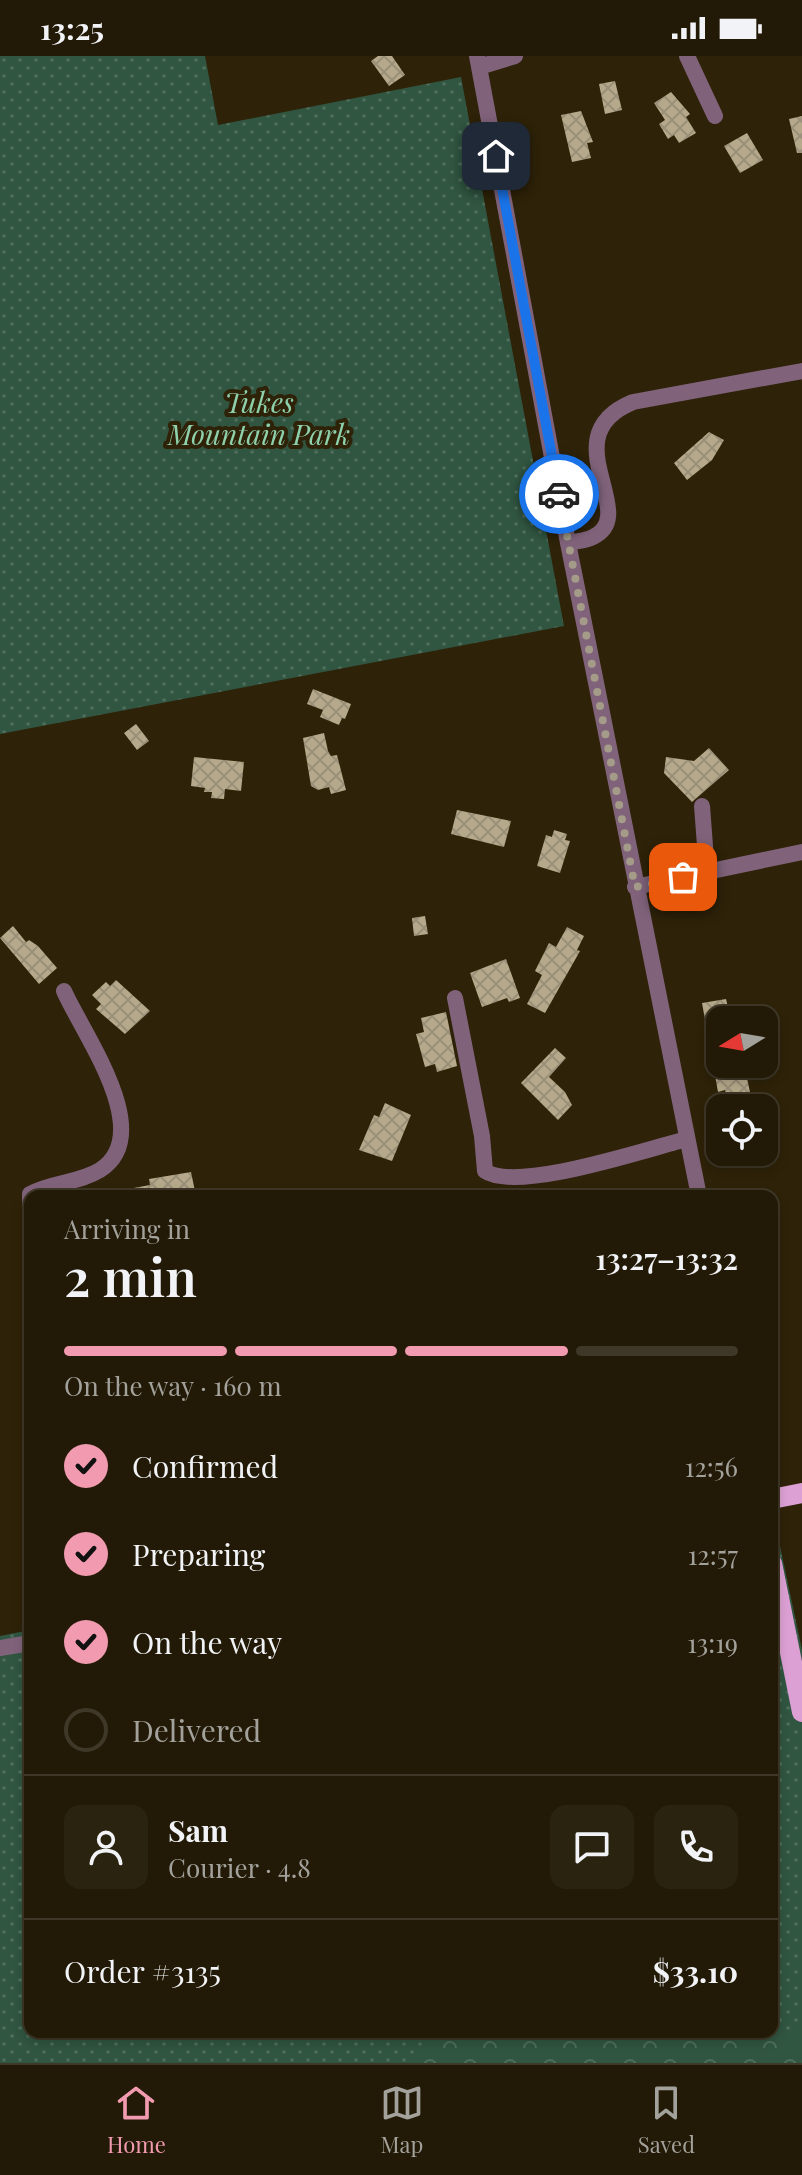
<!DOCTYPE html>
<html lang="en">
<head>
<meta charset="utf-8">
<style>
	body { margin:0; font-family:"Playfair Display",serif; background:#2a2310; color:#f1f3f6; height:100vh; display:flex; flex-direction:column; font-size:30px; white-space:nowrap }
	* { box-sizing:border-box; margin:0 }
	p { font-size:26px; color:#a2a19b }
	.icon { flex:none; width:44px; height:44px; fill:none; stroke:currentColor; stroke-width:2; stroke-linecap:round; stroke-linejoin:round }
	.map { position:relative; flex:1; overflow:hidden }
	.panel { position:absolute; left:24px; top:1134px; width:754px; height:848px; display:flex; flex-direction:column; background:#221a06; border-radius:16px; box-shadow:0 4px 12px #0003,0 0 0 2px #3f3828 }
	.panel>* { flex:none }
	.needle { width:52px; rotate:259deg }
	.controls { position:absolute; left:706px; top:950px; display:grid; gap:16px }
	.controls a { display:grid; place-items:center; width:72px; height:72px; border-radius:16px; background:#221a06; box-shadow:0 4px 12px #0003,0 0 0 2px #3f3828; font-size:40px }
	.pin { position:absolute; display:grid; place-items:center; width:68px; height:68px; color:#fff; margin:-34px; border-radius:16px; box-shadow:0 4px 12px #0006 }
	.courier { position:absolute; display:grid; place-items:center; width:80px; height:80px; margin:-40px; border:6px solid #1a73e8; border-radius:50%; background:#fff; color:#222; box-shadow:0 2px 10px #0007 }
	.headline em { font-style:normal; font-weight:600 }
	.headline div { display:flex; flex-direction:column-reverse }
	.headline { display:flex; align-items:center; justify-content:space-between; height:136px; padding:0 40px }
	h1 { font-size:52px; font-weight:600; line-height:60px }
	.bar { display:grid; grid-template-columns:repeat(4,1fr); gap:12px 8px; align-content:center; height:96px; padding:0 40px }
	.bar i { height:10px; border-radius:6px; background:#3f3828 }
	.bar .selected { background:#f29aaf }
	.bar p { grid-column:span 4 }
	.line { display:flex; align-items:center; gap:20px; padding:0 40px; border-top:2px solid #3f3828 }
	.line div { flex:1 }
	.round { display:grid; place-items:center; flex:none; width:84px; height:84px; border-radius:16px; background:#2a2310 }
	ol { padding:0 40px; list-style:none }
	li { display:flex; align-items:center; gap:24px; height:88px }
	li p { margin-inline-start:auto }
	li .icon { padding:8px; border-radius:50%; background:#f29aaf; color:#111; stroke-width:4 }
	li:last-child { color:#a2a19b }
	li i { width:44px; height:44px; border:4px solid #3f3828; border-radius:50% }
	.status { display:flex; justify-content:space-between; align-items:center; height:56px; padding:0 40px; background:#221a06; direction:ltr }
	.status svg { height:22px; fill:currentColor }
	.dock { display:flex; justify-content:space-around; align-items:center; height:112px; border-top:2px solid #3f3828; background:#221a06; font-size:22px; color:#a2a19b }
	.dock a { display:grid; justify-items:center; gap:4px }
	.dock .selected { color:#f29aaf }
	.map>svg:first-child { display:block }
</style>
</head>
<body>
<div class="status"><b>13:25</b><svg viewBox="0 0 49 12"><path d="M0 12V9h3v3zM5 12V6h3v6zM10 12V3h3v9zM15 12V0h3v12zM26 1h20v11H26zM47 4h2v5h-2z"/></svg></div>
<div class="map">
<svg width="802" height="2007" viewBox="0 0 802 2007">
	<defs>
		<pattern id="grass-dots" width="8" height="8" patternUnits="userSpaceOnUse" patternTransform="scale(2)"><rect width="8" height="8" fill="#305541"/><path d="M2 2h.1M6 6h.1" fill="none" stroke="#4e6d5b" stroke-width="1.8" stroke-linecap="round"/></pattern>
		<pattern id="forest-crowns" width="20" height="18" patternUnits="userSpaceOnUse" patternTransform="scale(2)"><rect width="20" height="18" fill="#305541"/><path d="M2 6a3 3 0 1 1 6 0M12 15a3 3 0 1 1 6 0" fill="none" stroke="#4e6d5b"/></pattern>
		<pattern id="building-cross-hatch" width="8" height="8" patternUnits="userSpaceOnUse" patternTransform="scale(2)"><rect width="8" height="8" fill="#b6a98b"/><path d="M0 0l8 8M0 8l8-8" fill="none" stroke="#9a8f78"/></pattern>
	</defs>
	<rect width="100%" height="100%" fill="#2e2208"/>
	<path fill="url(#grass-dots)" d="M0 0H205L218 69 461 21 564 570 0 678Z
		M772 1452 802 1594V2007H0V1580L30 1574V1976H772Z"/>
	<path fill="url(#forest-crowns)" d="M425 1976 802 1978V2007H412L424 1987Z"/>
	<path fill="url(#building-cross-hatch)" d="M378 0H392L405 19 389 30 371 5Z
		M615 25 622 54 605 58 599 28Z
		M671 36 690 58 686 61 696 77 679 87 674 79 668 83 659 68 665 64 654 47Z
		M581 55 593 86 587 87 591 102 572 106 561 59Z
		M802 60V97H797L789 63Z
		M747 77 763 104 740 117 724 90Z
		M709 376 724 384 712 404 687 424 674 407Z
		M313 633 351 648 345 663 342 662 339 669 320 661 323 654 307 648Z
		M136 668 149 685 137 694 124 677Z
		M324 677 328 695 331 700 337 699 346 734 331 738 329 731 318 734 311 730 303 682Z
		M709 692 729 714 692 746 664 717 666 701 694 705Z
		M194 701 244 706 241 735 225 733 224 743 211 742 212 736H204L205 732 191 730Z
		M457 754 511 765 504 791 451 778Z
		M554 774 567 778 565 784 570 785 560 817 537 810 546 779 552 781Z
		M425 860 428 878 414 880 412 862Z
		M13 870 26 886 29 884 38 890 57 912 39 928 0 882Z
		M567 871 584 880 577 894 580 895 545 957 527 948 542 919 535 915 549 887 556 891Z
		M506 903 520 942 509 946 507 942 482 951 470 917Z
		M116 924 150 955 125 978 96 953 101 948 92 939 106 926 110 930Z
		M726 943 731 964H720V977L708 980 702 947Z
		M446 956 457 1010 437 1016 435 1008 425 1011 416 978 424 976 421 962Z
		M555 992 566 1002 549 1021 565 1036 572 1049 558 1064 521 1027Z
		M713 1008H744L751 1041 727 1046 725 1034 718 1036Z
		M385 1047 411 1059 392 1105 359 1094 374 1059 379 1061Z
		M191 1116 196 1140H123V1134L150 1129 149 1123Z"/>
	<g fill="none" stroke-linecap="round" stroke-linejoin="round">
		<path stroke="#80637b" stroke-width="16" d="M477 0 568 487 699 1140
			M687 0 715 60
			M479 11 515 0
			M568 487C576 485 586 485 593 481 642 458 550 380 633 346L802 315
			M702 750 707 816
			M635 831 802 796
			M455 942 482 1080 485 1115C517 1137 647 1093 687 1083
			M30 1158V1138C52 1126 79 1127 100 1114 157 1078 83 978 64 935
			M0 1592 30 1587"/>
		<path stroke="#dda0d4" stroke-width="20" d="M772 1443 802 1437
			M772 1507 802 1656"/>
	</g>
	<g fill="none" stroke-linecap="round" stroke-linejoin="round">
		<path stroke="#a49c88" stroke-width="8" stroke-dasharray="0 14.4" d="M559 438 635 831 683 821"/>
		<path stroke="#1a73e8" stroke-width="10" d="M496 100 559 438"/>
	</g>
	<g text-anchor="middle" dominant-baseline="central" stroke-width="8" stroke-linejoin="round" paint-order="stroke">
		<g font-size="28" font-style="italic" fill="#8ed1ac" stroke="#2e2208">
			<text x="259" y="345">Tukes<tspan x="259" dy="32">Mountain Park</tspan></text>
		</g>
	</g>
</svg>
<div class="controls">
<a><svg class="needle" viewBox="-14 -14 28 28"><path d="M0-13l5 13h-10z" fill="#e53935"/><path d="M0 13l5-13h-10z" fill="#a2a19b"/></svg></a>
<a><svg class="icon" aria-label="locate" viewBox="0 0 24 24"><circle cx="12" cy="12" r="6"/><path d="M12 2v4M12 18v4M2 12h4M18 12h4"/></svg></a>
</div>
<div class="pin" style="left:683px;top:821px;background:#ea580c"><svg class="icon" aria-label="bag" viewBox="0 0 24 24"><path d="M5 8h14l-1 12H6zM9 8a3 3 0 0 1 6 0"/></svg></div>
<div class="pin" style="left:496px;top:100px;background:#1f2937"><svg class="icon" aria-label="home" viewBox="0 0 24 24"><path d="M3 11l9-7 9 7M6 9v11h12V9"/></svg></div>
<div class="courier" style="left:559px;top:438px"><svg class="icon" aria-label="car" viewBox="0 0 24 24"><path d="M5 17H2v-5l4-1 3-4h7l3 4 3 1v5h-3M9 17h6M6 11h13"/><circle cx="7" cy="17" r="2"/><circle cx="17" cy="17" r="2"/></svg></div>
<section class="panel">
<div class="headline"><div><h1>2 min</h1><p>Arriving in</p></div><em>13:27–13:32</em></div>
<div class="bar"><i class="selected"></i><i class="selected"></i><i class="selected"></i><i></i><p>On the way · 160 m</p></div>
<ol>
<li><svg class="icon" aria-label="check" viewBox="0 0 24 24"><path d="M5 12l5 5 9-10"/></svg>Confirmed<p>12:56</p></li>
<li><svg class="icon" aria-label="check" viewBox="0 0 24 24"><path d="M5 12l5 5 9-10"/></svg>Preparing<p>12:57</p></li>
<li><svg class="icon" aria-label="check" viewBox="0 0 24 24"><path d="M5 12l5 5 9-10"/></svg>On the way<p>13:19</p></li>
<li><i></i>Delivered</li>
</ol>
<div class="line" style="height:144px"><a class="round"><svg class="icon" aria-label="person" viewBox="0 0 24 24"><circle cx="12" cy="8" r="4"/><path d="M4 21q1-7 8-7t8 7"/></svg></a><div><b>Sam</b><p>Courier · 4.8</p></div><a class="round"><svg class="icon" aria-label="chat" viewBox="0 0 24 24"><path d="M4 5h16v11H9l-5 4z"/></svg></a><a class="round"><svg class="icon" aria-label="phone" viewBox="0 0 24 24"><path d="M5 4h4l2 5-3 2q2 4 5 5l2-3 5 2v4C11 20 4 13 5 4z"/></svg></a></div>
<div class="line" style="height:104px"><div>Order #3135</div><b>$33.10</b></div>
</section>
</div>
<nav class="dock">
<a class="selected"><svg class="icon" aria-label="home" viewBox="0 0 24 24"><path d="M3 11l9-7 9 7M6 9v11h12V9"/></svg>Home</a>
<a><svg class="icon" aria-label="map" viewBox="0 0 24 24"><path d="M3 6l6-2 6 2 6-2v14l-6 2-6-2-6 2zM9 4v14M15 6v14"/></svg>Map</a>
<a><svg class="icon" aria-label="saved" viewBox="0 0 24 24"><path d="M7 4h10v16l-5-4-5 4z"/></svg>Saved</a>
</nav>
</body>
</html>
